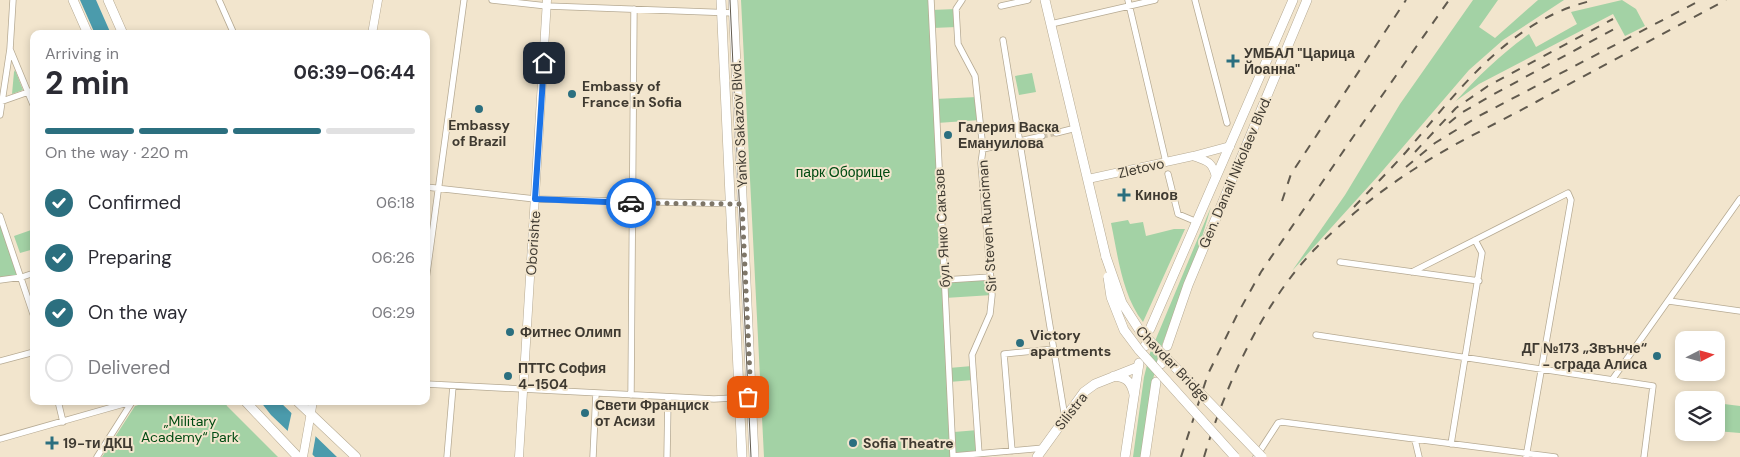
<!DOCTYPE html>
<html lang="en">
<head>
<meta charset="utf-8">
<style>
	body { margin:0; font-family:"DM Sans",sans-serif; background:#f7f7f7; color:#2b2b33; height:100vh; display:flex; flex-direction:column; font-size:19px; white-space:nowrap }
	* { box-sizing:border-box; margin:0 }
	p { font-size:16px; color:#7c7c81 }
	.icon { flex:none; width:28px; height:28px; fill:none; stroke:currentColor; stroke-width:2; stroke-linecap:round; stroke-linejoin:round }
	.map { position:relative; flex:1; overflow:hidden }
	.sheet { position:absolute; left:30px; top:30px; width:400px; height:375px; display:flex; flex-direction:column; background:#fff; border-radius:10px; box-shadow:0 2px 8px #0003 }
	.sheet>* { flex:none }
	.needle { width:32px; rotate:84deg }
	.tools { position:absolute; left:1675px; top:331px; display:grid; gap:10px }
	.tools a { display:grid; place-items:center; width:50px; height:50px; border-radius:10px; background:#fff; box-shadow:0 2px 8px #0003; font-size:25px }
	.pin { position:absolute; display:grid; place-items:center; width:42px; height:42px; color:#fff; margin:-21px; border-radius:10px; box-shadow:0 2px 8px #0006 }
	.courier { position:absolute; display:grid; place-items:center; width:50px; height:50px; margin:-25px; border:4px solid #1a73e8; border-radius:50%; background:#fff; color:#222; box-shadow:0 1px 6px #0007 }
	.head em { font-style:normal; font-weight:700 }
	.head div { display:flex; flex-direction:column-reverse }
	.head { display:flex; align-items:center; justify-content:space-between; height:85px; padding:0 15px }
	h1 { font-size:32px; font-weight:700; line-height:38px }
	.bar { display:grid; grid-template-columns:repeat(4,1fr); gap:8px 5px; align-content:center; height:60px; padding:0 15px }
	.bar i { height:6px; border-radius:4px; background:#e1e1e2 }
	.bar .on { background:#2b6f7f }
	.bar p { grid-column:span 4 }
	ol { padding:0 15px; list-style:none }
	li { display:flex; align-items:center; gap:15px; height:55px }
	li p { margin-inline-start:auto }
	li .icon { padding:5px; border-radius:50%; background:#2b6f7f; color:#fff; stroke-width:4 }
	li:last-child { color:#7c7c81 }
	li i { width:28px; height:28px; border:2px solid #e1e1e2; border-radius:50% }
	.map>svg:first-child { display:block }
</style>
</head>
<body>
<div class="map">
<svg width="1740" height="457" viewBox="0 0 1740 457">
	<rect width="100%" height="100%" fill="#f2e5cd"/>
	<path fill="#a3d2a5" d="M741 0H929L951 457H764Z
		M1473 0H1498L1479 27 1495 38 1538 0H1564L1503 40 1469 70 1378 176 1292 271 1345 195 1400 104Z
		M1622 0 1636 9 1645 26 1625 36 1613 14 1479 84 1456 101C1478 76 1501 54 1529 34L1536 47 1577 24 1571 12Z
		M956 9 957 27 932 28 931 10Z
		M15 70 23 90 12 94 14 72Z
		M1032 73 1036 92 1019 95 1015 76Z
		M977 97 980 120 937 123 935 99Z
		M1211 207 1199 247 1159 353 1152 384 1141 457H1133L1144 377 1150 353Z
		M0 216 22 277 0 280Z
		M1128 220 1130 224 1143 222 1146 236 1174 229H1185L1143 322C1122 295 1118 256 1111 223Z
		M34 229V249L20 253 14 236Z
		M991 277 992 295 945 298 944 280Z
		M972 366 973 380 949 382V368Z
		M151 401H225L227 406 278 457H102L135 406Z
		M1716 403 1740 406V433L1716 431Z
		M978 430 979 452 955 454 954 432Z"/>
	<path fill="#4b9bac" d="M80 0H96L111 34H95Z
		M260 401H279L337 457H315L271 415Z"/>
	<path fill="#f2e5cd" d="M292 411 316 434 312 457 287 434Z"/>
	<g fill="none" stroke-linecap="round" stroke-linejoin="round">
		<path stroke="#cec3ae" stroke-width="5.5" stroke-dasharray="5.5 3" stroke-linecap="butt" d="M1042 136 1056 133"/>
		<g stroke="#b6aa93" stroke-width="7">
			<path id="minor" d="M219 0 234 34
				M492 0 547 6 734 13
				M931 0 953 456 1044 448
				M962 0 956 9 958 44 975 76 983 149 981 163 992 295 990 314 972 355 979 454
				M1128 0 1166 162
				M1195 0 1227 123
				M1001 6 1028 0
				M1051 24 1155 0
				M1003 40 1065 418
				M10 49 34 107
				M0 102 34 90
				M0 115 10 49 13 0
				M1056 133 1076 128
				M983 149 1042 136
				M1168 174 1178 214 1197 222
				M426 187 535 199 742 204
				M0 216 34 317
				M1340 262 1479 281
				M1412 272 1568 193 1571 200 1526 457
				M0 280 22 277 34 273
				M426 280 464 0
				M944 280 991 277
				M1669 301 1740 311
				M1316 335 1653 386 1644 457
				M0 361 34 352
				M1612 380 1740 199
				M426 384 714 399 751 397
				M631 395 634 9
				M58 401 63 422
				M0 439 134 401
				M1415 440 1419 457
				M1451 444 1482 253 1475 240
				M1012 451 1004 354 1054 349
				M97 457 132 402
				M447 457 453 386
				M593 457 596 393
				M667 457 668 397
				M1256 457 1278 423 1282 422 1555 457"/>
		</g>
		<g stroke="#b6aa93" stroke-width="9">
			<path id="tertiary" d="M372 34 378 0
				M1193 156C1207 161 1212 161 1216 177
				M1088 179 1193 156 1230 146
				M303 457 313 401
				M519 457 547 0"/>
		</g>
		<g stroke="#b6aa93" stroke-width="10">
			<path id="secondary" d="M73 0 88 34
				M108 0 123 34
				M721 0 742 457
				M733 0 754 457
				M1114 376C1127 377 1131 382 1134 394
				M245 401 298 457
				M297 401 356 457
				M1037 457 1084 392 1095 384 1138 367"/>
		</g>
		<g stroke="#b6aa93" stroke-width="10">
			<path id="primary" d="M1045 0 1106 257
				M1150 329 1293 0
				M1145 346 1146 344
				M1167 346 1188 285 1307 0
				M1161 364 1162 361
				M1125 457 1139 363
				M1145 457 1156 382"/>
		</g>
		<use href="#minor" stroke="#fff" stroke-width="5.5"/>
		<use href="#tertiary" stroke="#fff" stroke-width="8"/>
		<use href="#secondary" stroke="#fff" stroke-width="9"/>
		<use href="#primary" stroke="#fff" stroke-width="9"/>
		<path stroke="#615a4e" stroke-width="1" d="M730 0 751 457"/>
		<path stroke="#615a4e" stroke-width="2" stroke-dasharray="9 9" stroke-linecap="butt" d="M1449 123 1461 113 1494 94 1616 28
			M1415 152 1456 108 1488 86 1613 19
			M1406 167 1435 143 1479 116 1701 0
			M1282 201 1291 174 1406 0
			M1354 207C1371 189 1389 171 1406 152 1459 90 1511 18 1595 0
			M1181 457 1208 374 1238 313 1261 272 1353 137 1449 0
			M1204 457C1225 386 1263 302 1316 248 1345 219 1381 190 1416 168 1454 143 1496 124 1536 102 1599 68 1662 34 1726 0"/>
		<g stroke="#b6aa93" stroke-width="10" stroke-linecap="butt">
			<path id="primary-bridge" d="M1106 257 1122 303 1140 331 1262 457
				M1108 277 1111 297 1124 330 1139 350 1235 457"/>
		</g>
		<use href="#primary-bridge" stroke="#fff" stroke-width="9"/>
	</g>
	<g fill="none" stroke-linecap="round" stroke-linejoin="round">
		<path stroke="#7e7668" stroke-width="5" stroke-dasharray="0 9" d="M631 203 742 204 751 397H748"/>
		<path stroke="#1a73e8" stroke-width="6" d="M544 63 535 199 631 203"/>
	</g>
	<g fill="#2b6f7f" stroke="#f2e5cd" stroke-width="2">
		<path d="M1230.5 53.5h5v5h5v5h-5v5h-5v-5h-5v-5h5z"/>
		<circle cx="572" cy="94" r="5"/>
		<circle cx="479" cy="109" r="5"/>
		<circle cx="948" cy="135" r="5"/>
		<path d="M1121.5 187.5h5v5h5v5h-5v5h-5v-5h-5v-5h5z"/>
		<circle cx="510" cy="332" r="5"/>
		<circle cx="1020" cy="343" r="5"/>
		<circle cx="1657" cy="356" r="5"/>
		<circle cx="508" cy="376" r="5"/>
		<circle cx="585" cy="413" r="5"/>
		<path d="M49.5 435.5h5v5h5v5h-5v5h-5v-5h-5v-5h5z"/>
		<circle cx="853" cy="443" r="5"/>
	</g>
	<g text-anchor="middle" dominant-baseline="central" stroke-width="4" stroke-linejoin="round" paint-order="stroke">
		<g font-size="14" font-weight="bold" fill="#3f3a31" stroke="#f2e5cd" text-anchor="start">
			<text x="1244" y="53">УМБАЛ "Царица<tspan x="1244" dy="16">Йоанна"</tspan></text>
			<text x="582" y="86">Embassy of<tspan x="582" dy="16">France in Sofia</tspan></text>
			<text x="479" y="125" text-anchor="middle">Embassy<tspan x="479" dy="16">of Brazil</tspan></text>
			<text x="958" y="127">Галерия Васка<tspan x="958" dy="16">Емануилова</tspan></text>
			<text x="1135" y="195">Кинов</text>
			<text x="520" y="332">Фитнес Олимп</text>
			<text x="1030" y="335">Victory<tspan x="1030" dy="16">apartments</tspan></text>
			<text x="1647" y="348" text-anchor="end">ДГ №173 „Звънче“<tspan x="1647" dy="16">- сграда Алиса</tspan></text>
			<text x="518" y="368">ПТТС София<tspan x="518" dy="16">4-1504</tspan></text>
			<text x="595" y="405">Свети Франциск<tspan x="595" dy="16">от Асизи</tspan></text>
			<text x="63" y="443">19-ти ДКЦ</text>
			<text x="863" y="443">Sofia Theatre</text>
		</g>
		<g font-size="14" fill="#3f3a31" stroke="#f2e5cd">
			<text transform="translate(739 124) rotate(-93)">Yanko Sakazov Blvd.</text>
			<text transform="translate(1141 168) rotate(-13)">Zletovo</text>
			<text transform="translate(1235 172) rotate(-67)">Gen. Danail Nikolaev Blvd.</text>
			<text transform="translate(987 226) rotate(-94)">Sir Steven Runciman</text>
			<text transform="translate(942 228) rotate(-93)">бул. Янко Сакъзов</text>
			<text transform="translate(533 243) rotate(-86)">Oborishte</text>
			<text transform="translate(1173 364) rotate(46)">Chavdar Bridge</text>
			<text transform="translate(1071 411) rotate(-52)">Silistra</text>
		</g>
		<g font-size="14" fill="#004b12" stroke="#f2e5cd">
			<text x="843" y="172">парк Оборище</text>
			<text x="190" y="421">„Military<tspan x="190" dy="16">Academy“ Park</tspan></text>
		</g>
	</g>
</svg>
<div class="tools">
<a><svg class="needle" viewBox="-14 -14 28 28"><path d="M0-13l5 13h-10z" fill="#e53935"/><path d="M0 13l5-13h-10z" fill="#7c7c81"/></svg></a>
<a><svg class="icon" aria-label="layers" viewBox="0 0 24 24"><path d="M12 4l9 5-9 5-9-5zM3 14l9 5 9-5"/></svg></a>
</div>
<div class="pin" style="left:748px;top:397px;background:#ea580c"><svg class="icon" aria-label="bag" viewBox="0 0 24 24"><path d="M5 8h14l-1 12H6zM9 8a3 3 0 0 1 6 0"/></svg></div>
<div class="pin" style="left:544px;top:63px;background:#1f2937"><svg class="icon" aria-label="home" viewBox="0 0 24 24"><path d="M3 11l9-7 9 7M6 9v11h12V9"/></svg></div>
<div class="courier" style="left:631px;top:203px"><svg class="icon" aria-label="car" viewBox="0 0 24 24"><path d="M5 17H2v-5l4-1 3-4h7l3 4 3 1v5h-3M9 17h6M6 11h13"/><circle cx="7" cy="17" r="2"/><circle cx="17" cy="17" r="2"/></svg></div>
<section class="sheet">
<div class="head"><div><h1>2 min</h1><p>Arriving in</p></div><em>06:39–06:44</em></div>
<div class="bar"><i class="on"></i><i class="on"></i><i class="on"></i><i></i><p>On the way · 220 m</p></div>
<ol>
<li><svg class="icon" aria-label="check" viewBox="0 0 24 24"><path d="M5 12l5 5 9-10"/></svg>Confirmed<p>06:18</p></li>
<li><svg class="icon" aria-label="check" viewBox="0 0 24 24"><path d="M5 12l5 5 9-10"/></svg>Preparing<p>06:26</p></li>
<li><svg class="icon" aria-label="check" viewBox="0 0 24 24"><path d="M5 12l5 5 9-10"/></svg>On the way<p>06:29</p></li>
<li><i></i>Delivered</li>
</ol>
</section>
</div>
</body>
</html>
